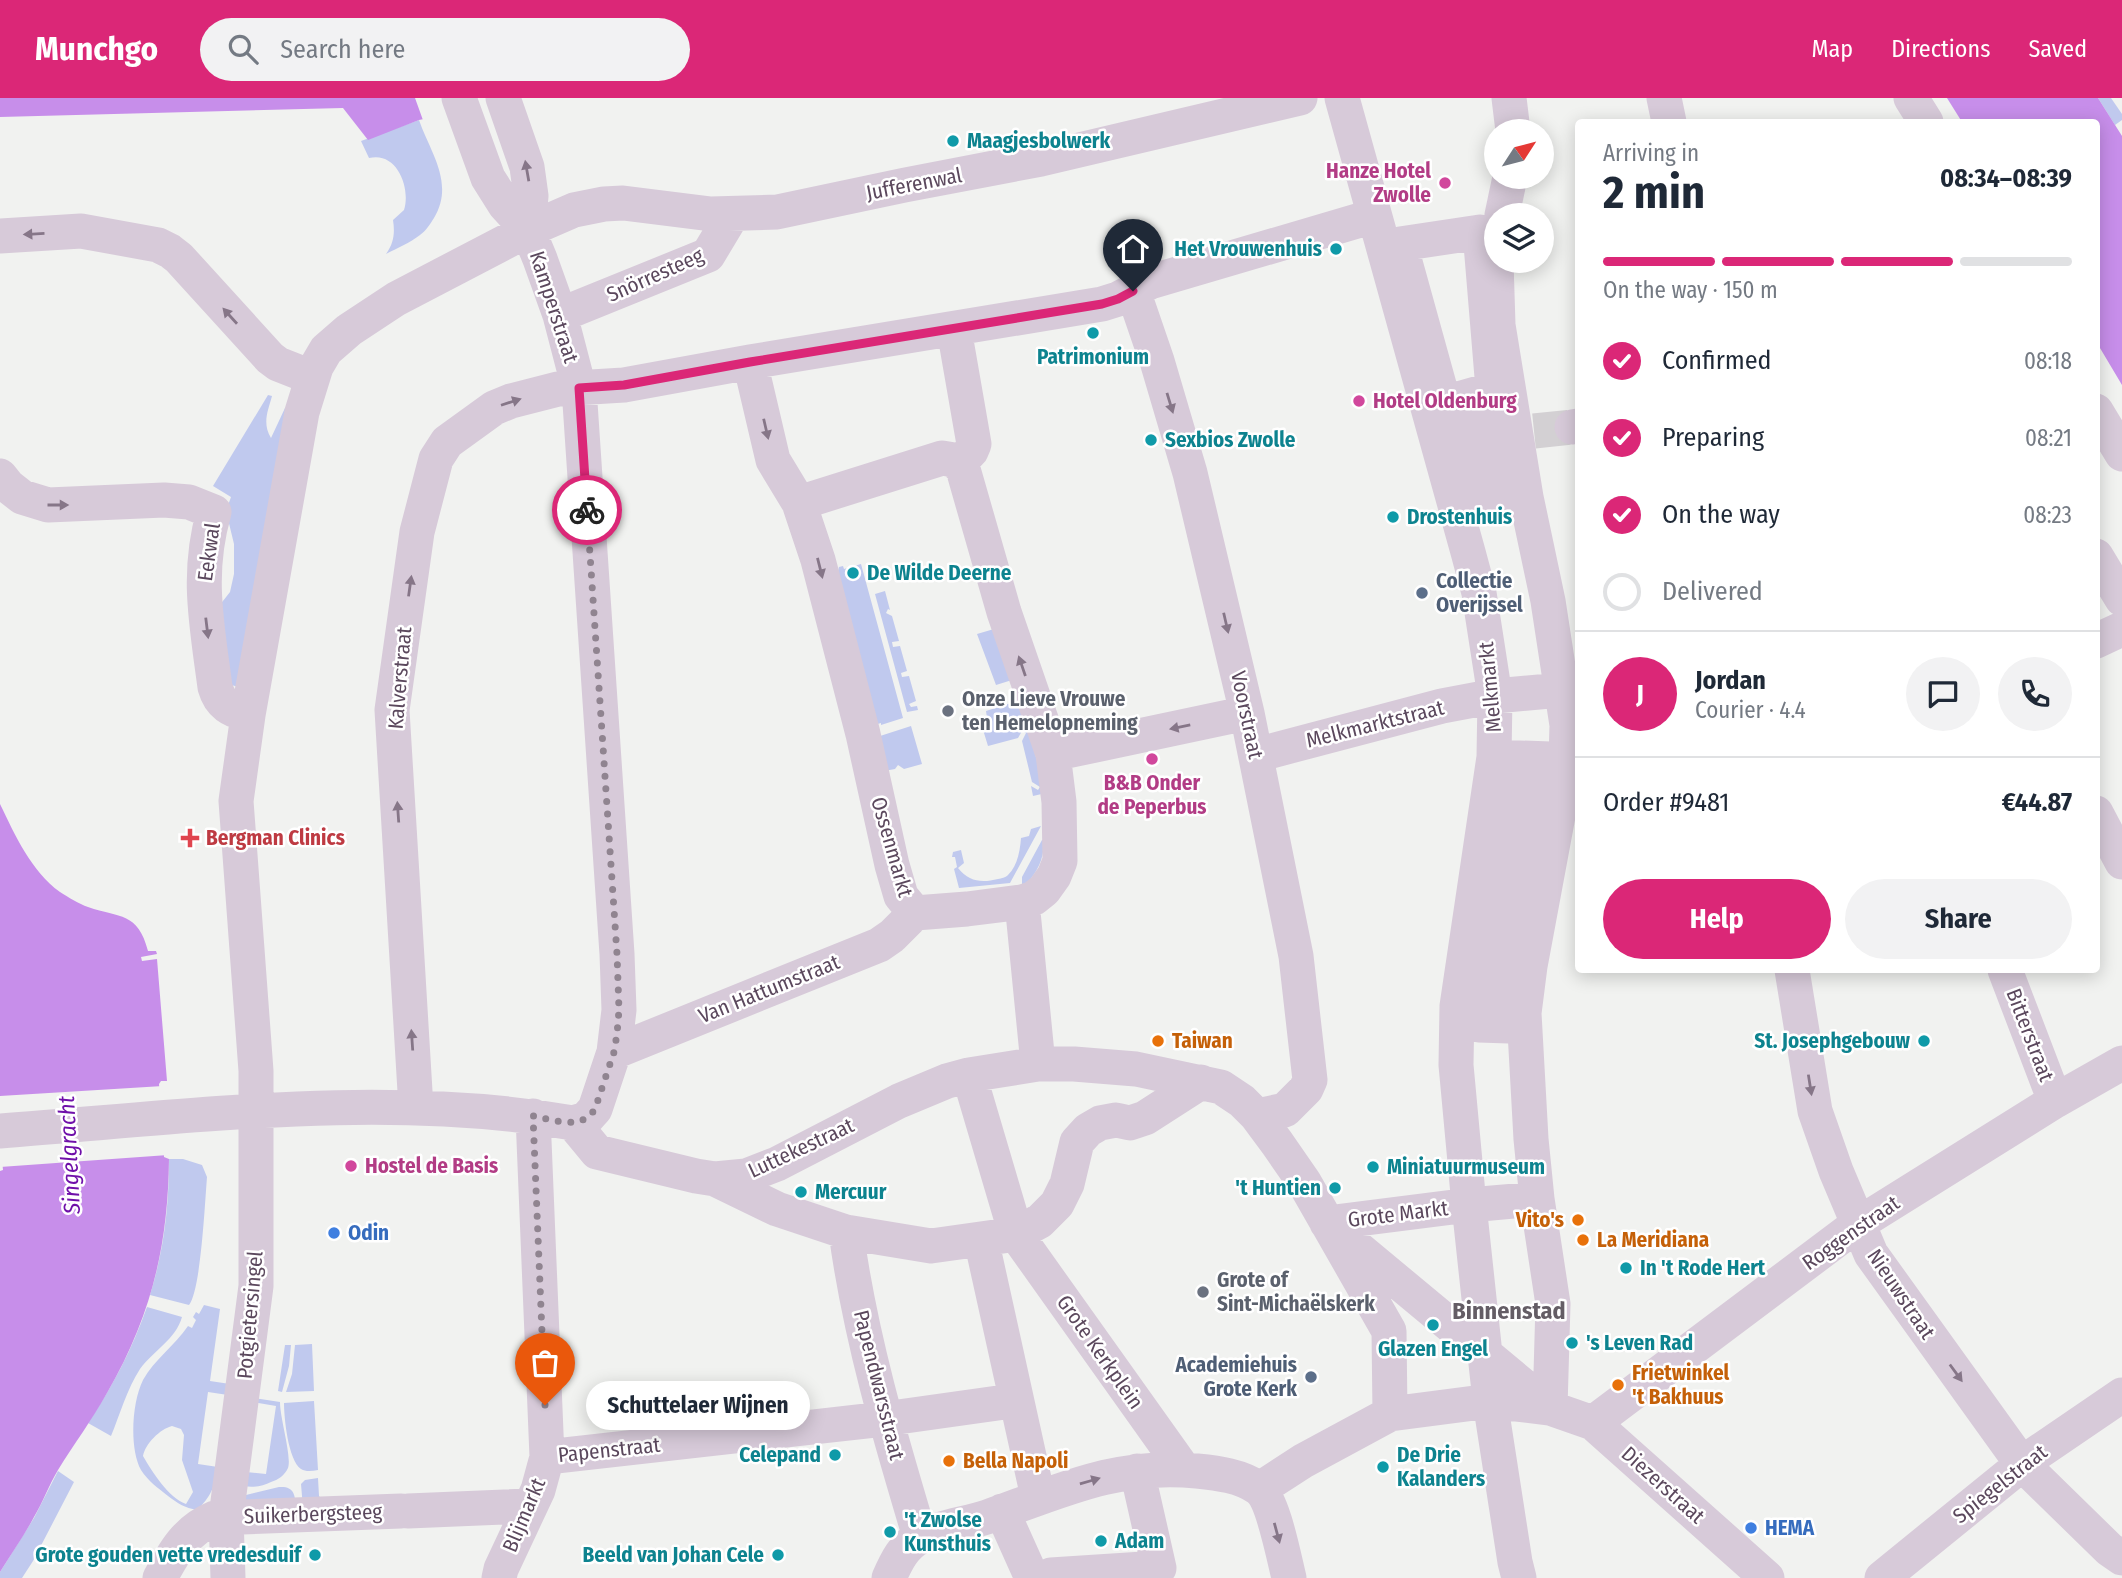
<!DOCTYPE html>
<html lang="en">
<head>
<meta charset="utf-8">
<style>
	body { margin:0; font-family:"Fira Sans Condensed",sans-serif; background:#f2f2f3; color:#1f2937; height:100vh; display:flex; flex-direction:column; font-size:26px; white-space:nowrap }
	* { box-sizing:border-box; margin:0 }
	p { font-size:23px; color:#747a83 }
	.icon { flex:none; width:38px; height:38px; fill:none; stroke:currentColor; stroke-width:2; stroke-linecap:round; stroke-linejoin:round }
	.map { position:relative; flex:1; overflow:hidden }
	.side { position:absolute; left:1575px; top:21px; width:525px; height:854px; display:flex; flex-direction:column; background:#fff; border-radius:7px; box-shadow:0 4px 18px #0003 }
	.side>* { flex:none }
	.needle { width:46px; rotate:54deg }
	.fabs { position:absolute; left:1484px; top:21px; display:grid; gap:14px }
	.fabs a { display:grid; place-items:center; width:70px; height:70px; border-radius:50%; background:#fff; box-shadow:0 4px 18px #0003; font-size:35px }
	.pin { position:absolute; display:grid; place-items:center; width:60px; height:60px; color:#fff; margin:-72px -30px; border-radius:50% 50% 50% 0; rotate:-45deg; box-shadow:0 0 7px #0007 }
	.pin .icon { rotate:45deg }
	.courier { position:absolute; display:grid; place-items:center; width:70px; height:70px; margin:-35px; border:5px solid #db2777; border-radius:50%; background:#fff; color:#222; box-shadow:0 2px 9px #0007 }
	.bubble { position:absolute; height:49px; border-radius:24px; background:#fff; box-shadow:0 4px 18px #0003; font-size:23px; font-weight:700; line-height:49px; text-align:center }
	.summary em { font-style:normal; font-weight:700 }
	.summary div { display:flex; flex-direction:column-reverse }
	.summary { display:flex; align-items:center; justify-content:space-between; height:119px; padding:0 28px }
	h1 { font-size:46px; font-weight:700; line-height:52px }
	.bar { display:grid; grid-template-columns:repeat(4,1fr); gap:10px 7px; align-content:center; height:84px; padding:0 28px }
	.bar i { height:9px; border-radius:5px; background:#e0e1e3 }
	.bar .selected { background:#db2777 }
	.bar p { grid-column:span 4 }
	.line { display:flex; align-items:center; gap:18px; padding:0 28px; border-top:2px solid #e0e1e3 }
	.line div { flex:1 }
	.round { display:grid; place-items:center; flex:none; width:74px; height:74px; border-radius:37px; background:#f2f2f3 }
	ol { padding:0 28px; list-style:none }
	li { display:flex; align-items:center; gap:21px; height:77px }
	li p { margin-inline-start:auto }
	li .icon { padding:7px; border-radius:50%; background:#db2777; color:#fff; stroke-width:4 }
	li:last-child { color:#747a83 }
	li i { width:38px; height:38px; border:4px solid #e0e1e3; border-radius:50% }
	.primary-button { display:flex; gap:14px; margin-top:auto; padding:14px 28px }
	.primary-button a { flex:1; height:80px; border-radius:42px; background:#db2777; color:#fff; font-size:28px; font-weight:700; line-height:80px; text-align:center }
	.primary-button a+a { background:#f2f2f3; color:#1f2937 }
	header { display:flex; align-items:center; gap:42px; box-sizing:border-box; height:98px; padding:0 35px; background:#db2777; color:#fff }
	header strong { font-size:33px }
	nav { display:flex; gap:38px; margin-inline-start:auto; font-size:24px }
	.search { width:490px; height:63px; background:#f2f2f3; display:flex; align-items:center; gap:18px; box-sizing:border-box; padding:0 24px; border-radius:38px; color:#747a83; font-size:26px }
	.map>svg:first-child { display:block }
</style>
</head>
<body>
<header>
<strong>Munchgo</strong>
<div class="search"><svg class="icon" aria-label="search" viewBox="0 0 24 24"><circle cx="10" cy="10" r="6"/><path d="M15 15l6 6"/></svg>Search here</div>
<nav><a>Map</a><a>Directions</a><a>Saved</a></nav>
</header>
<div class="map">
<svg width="2122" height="1480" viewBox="0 0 2122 1480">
	<rect width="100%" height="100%" fill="#f1f2f0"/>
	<path fill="#c0c9ee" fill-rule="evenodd" d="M2098 0H2111L2122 16V22L2115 27Z
		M419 22C430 54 455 85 434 120 430 126 426 133 420 137 410 145 397 150 386 156 394 145 395 135 393 122L404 112C411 90 397 53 369 60L361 43Z
		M268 297 272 298C268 313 262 325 271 340L285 310H287L239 589 227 586 219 508 230 494 234 476V446L226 413 231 399 213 388Z
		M861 466 903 620 881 627V625L874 627 838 473 839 469 843 468 844 471Z
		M885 493 890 512 888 511 886 515 892 518 899 543 892 544 893 549 900 548 907 573 901 575 902 579 909 578 916 603 909 606 911 609 917 608 918 612 907 614 875 496Z
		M994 531 1012 582 996 587 977 536Z
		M1020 602 1046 695 1033 698 1031 688 1038 692 1040 689 1032 684 1022 643 1026 635 1022 633 1018 640 988 648 980 622 987 620 986 613Z
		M911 628 922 666 904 671 898 667 895 671 884 673 877 639Z
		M1041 728 1010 785 959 790 954 771 957 769 955 759H952L953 754 961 752 964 765 958 770C969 784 982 785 998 781 1002 780 1005 780 1008 777 1018 767 1020 752 1021 740L1029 738 1031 731Z
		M1042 742H1044C1044 763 1037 773 1025 789L1022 788V779Z
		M169 1061H183L202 1067 207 1079C205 1103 201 1192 189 1207L150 1197C164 1152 169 1108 169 1061Z
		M204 1207 220 1211 210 1283 230 1286 228 1297 208 1294 198 1366 218 1369C215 1388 211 1399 197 1412 185 1410 177 1405 168 1398 158 1390 148 1383 141 1372 129 1350 132 1304 143 1282 154 1262 175 1247 188 1228L192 1230 196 1222 193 1219 196 1214 199 1216ZM172 1328 181 1331 184 1337 182 1362 193 1394 186 1406C168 1399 153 1375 143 1358 145 1346 160 1331 172 1328Z
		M147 1209 182 1219C176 1241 153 1253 140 1271 127 1291 120 1316 111 1338L88 1325C113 1288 132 1251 147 1209Z
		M312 1246 314 1293 286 1294 292 1276 295 1247Z
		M285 1247H291L289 1268 282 1294 278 1293Z
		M254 1300 280 1304C280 1321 292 1358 288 1370 285 1377 278 1382 271 1384 263 1388 253 1390 244 1388L246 1374 266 1376 276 1308 253 1304Z
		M314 1303 318 1372C312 1373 306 1374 301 1371 288 1362 284 1319 284 1305Z
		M58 1373 74 1384 33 1463 22 1480H0V1474L34 1420Z
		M318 1380 319 1398 322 1402 303 1410 301 1386 305 1382Z
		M279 1389C294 1388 295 1396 296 1410L243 1404 246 1397Z"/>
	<path fill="#c78eea" d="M0 0H526L419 22 368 42 343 10 0 19Z
		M1947 0H2098L2122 38V287L2097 245 2096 24H1962Z
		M0 706C15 737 31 773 60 794 68 799 79 806 88 809 120 820 138 814 148 853H156L157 856 141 859 142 863 157 861 167 983H161L159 986 164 1059 169 1061C168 1149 151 1219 107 1295 92 1322 74 1346 58 1372 49 1387 43 1404 34 1419 24 1438 11 1456 0 1474V1073L3 1072 0 1040Z"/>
	<path fill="#f1f2f0" d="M415 0H529L526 3 424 25Z
		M163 988 168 1057 0 1069V998Z"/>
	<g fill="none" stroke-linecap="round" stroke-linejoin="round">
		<path stroke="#d3d0d3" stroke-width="35" stroke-dasharray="35 18" stroke-linecap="butt" d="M1534 333 1572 329"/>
		<path stroke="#d7cad9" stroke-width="35" d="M459 0 488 80 505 107 528 132 540 161 560 217 579 290 617 856 619 912 614 954 595 1011 586 1021 573 1025
			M503 0 527 69 531 98 528 132
			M1509 0 1513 33
			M1664 0 1669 24
			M1911 0 1926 24
			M1502 117 1510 79
			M1480 134 1493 291 1444 305 1400 146Z
			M0 138 81 133 158 147 170 153 179 160 270 260 278 266 311 279
			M1496 163 1498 227 1526 399 1548 503 1567 627 1566 662 1560 707 1530 868 1524 915 1531 1041 1537 1101
			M1133 193 1157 263 1190 375 1247 615 1296 858 1310 982 1306 991 1285 1012 1257 1018
			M560 217 708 157 732 117
			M954 231 974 346 971 353 959 366
			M750 264 773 362 799 405 818 462 863 636 892 767 901 798 915 815
			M2096 313 2122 356
			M1487 314 1507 394 1478 400 1458 322Z
			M1572 329 1578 328
			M0 378 8 388 22 399 48 407 164 402 189 404 214 414C196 476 207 527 215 589 220 607 231 612 248 617
			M799 405 942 360 954 362 963 371 1004 514 1053 656 1059 704 1060 763 1054 778 1044 792 1034 800 1022 804 967 811 915 815
			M2096 458 2122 501
			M2096 543 2122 531
			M1053 656 1247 615
			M1256 657 1442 608 1495 598 1561 592
			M1494 659 1578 662
			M1516 685 1546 688 1543 716 1509 928 1479 927Z
			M2096 715 2122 764
			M1022 804 1038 966
			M1792 872 1815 1013 1836 1073 1871 1156 2022 1366 2109 1451 2122 1460
			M2005 872 2055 1003
			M614 954 879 847 892 838 915 815
			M969 977 1016 1136 1184 1372
			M416 1010 392 612 417 434 436 361 447 344 494 310 511 303 558 291 624 287 750 264 1102 206 1118 201 1150 184 1374 118
			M0 1033C189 1019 384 992 573 1025L597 1054 696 1078 715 1081 746 1078 777 1066 899 1003 947 983 969 977 1038 966H1074L1136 971 1221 989 1242 1003 1257 1018 1277 1045 1304 1084 1389 1233 1390 1316 1490 1303 1550 1310 1593 1325 1767 1480
			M715 1081 777 1111 846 1134 931 1148 1016 1136 1040 1123 1057 1106 1067 1086 1077 1044 1088 1032 1100 1025 1116 1022 1130 1025 1145 1020 1201 984
			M1327 1125 1469 1107 1456 967 1457 908 1494 659 1495 598 1479 495 1468 454 1342 0
			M846 1134C860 1238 890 1339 920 1439
			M1343 1138 1550 1310
			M981 1141 1038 1399
			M1593 1325 1858 1126 2055 1003 2122 965
			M547 1359 884 1321 1005 1304
			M1260 1391 1303 1363 1390 1316
			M408 1413 529 1408
			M1002 1413 1032 1480
			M1051 1477 1159 1470 1137 1373
			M160 1480C174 1454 186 1432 215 1420L401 1413
			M228 1480 226 1419 256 1188V973L236 703 248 617 302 314 316 269 326 252 349 232 396 201 528 132 574 112 604 106 623 105 711 116 777 114 905 87 1041 61 1300 0
			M499 1480 501 1471 538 1392 547 1359 533 1018
			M889 1480C896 1464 904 1447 920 1439 939 1429 966 1426 987 1419 1060 1393 1117 1365 1197 1373 1218 1375 1241 1378 1258 1390 1273 1401 1284 1460 1289 1480
			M1519 1480 1515 1464 1490 1303 1469 1107 1537 1101 1553 1206 1550 1310
			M1882 1480 2031 1359 2122 1297"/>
	</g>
	<defs><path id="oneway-solid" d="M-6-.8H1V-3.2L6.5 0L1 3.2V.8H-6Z" transform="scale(1.75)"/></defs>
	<g fill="#867688">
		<use href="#oneway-solid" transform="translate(527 73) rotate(-100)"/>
		<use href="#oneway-solid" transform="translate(34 136) rotate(177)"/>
		<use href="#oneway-solid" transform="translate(230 218) rotate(-132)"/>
		<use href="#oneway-solid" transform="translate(511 304) rotate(-18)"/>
		<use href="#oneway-solid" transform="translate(1170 305) rotate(73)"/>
		<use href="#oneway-solid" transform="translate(766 331) rotate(77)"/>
		<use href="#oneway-solid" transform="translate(58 407)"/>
		<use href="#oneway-solid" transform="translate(820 470) rotate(76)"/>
		<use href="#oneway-solid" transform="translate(410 488) rotate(-82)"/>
		<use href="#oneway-solid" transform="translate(1226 525) rotate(77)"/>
		<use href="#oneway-solid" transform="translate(207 530) rotate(83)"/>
		<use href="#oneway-solid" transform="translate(1022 568) rotate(-109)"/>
		<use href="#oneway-solid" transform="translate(1180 629) rotate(168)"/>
		<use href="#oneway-solid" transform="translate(398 714) rotate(-94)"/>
		<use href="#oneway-solid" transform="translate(412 942) rotate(-94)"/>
		<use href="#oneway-solid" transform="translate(1810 987) rotate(81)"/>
		<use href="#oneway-solid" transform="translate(1956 1275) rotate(54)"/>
		<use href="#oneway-solid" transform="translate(1090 1383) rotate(-16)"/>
		<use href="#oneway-solid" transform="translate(1277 1435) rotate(75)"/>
	</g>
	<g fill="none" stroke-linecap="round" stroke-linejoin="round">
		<path stroke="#908490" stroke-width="7" stroke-dasharray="0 12.6" d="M545 1307 533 1018C554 1022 581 1033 595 1011L614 954 617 936 619 912 617 856 587 412"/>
		<path stroke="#db2777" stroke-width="9" d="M587 412 579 290 624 287 750 264 1102 206 1118 201 1133 193"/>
	</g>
	<g fill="#0f9aa8" stroke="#fff" stroke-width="2.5">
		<circle cx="953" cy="43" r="7"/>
		<circle cx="1336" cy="151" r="7"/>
		<circle cx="1093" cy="235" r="7"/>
		<circle cx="1151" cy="342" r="7"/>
		<circle cx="1393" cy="419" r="7"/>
		<circle cx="853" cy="475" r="7"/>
		<circle cx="1924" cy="943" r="7"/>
		<circle cx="1373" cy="1069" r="7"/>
		<circle cx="1335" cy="1090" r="7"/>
		<circle cx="801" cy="1094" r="7"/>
		<circle cx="1626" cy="1170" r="7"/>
		<circle cx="1433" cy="1227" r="7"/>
		<circle cx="1572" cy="1245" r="7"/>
		<circle cx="835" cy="1357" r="7"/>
		<circle cx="1383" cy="1369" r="7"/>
		<circle cx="890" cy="1434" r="7"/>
		<circle cx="1101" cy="1443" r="7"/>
		<circle cx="315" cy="1457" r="7"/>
		<circle cx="778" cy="1457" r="7"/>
	</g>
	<g fill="#d1479c" stroke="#fff" stroke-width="2.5">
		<circle cx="1445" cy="85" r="7"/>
		<circle cx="1359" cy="303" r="7"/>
		<circle cx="1152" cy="661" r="7"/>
		<circle cx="351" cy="1068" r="7"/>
	</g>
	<g fill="#5c6f8a" stroke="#fff" stroke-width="2.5">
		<circle cx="1422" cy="495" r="7"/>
		<circle cx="1311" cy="1279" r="7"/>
	</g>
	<g fill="#6b7280" stroke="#fff" stroke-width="2.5">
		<circle cx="948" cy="613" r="7"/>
		<circle cx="1203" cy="1194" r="7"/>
	</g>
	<path fill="#e0444e" stroke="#fff" stroke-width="2.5" d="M186.5 729.5h7v7h7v7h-7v7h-7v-7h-7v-7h7z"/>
	<g fill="#e8710a" stroke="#fff" stroke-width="2.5">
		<circle cx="1158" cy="943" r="7"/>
		<circle cx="1578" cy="1122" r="7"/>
		<circle cx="1583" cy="1142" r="7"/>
		<circle cx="1618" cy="1287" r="7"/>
		<circle cx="949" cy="1363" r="7"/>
	</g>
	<g fill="#3f7fe0" stroke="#fff" stroke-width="2.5">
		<circle cx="334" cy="1135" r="7"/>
		<circle cx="1751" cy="1430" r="7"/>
	</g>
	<g text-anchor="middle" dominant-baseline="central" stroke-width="5" stroke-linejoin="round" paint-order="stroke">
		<g font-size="21" font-weight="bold" fill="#0d838f" stroke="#fff" text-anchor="start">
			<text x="967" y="43">Maagjesbolwerk</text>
			<text x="1322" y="151" text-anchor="end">Het Vrouwenhuis</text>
			<text x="1093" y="259" text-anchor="middle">Patrimonium</text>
			<text x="1165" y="342">Sexbios Zwolle</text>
			<text x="1407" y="419">Drostenhuis</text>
			<text x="867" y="475">De Wilde Deerne</text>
			<text x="1910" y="943" text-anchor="end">St. Josephgebouw</text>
			<text x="1387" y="1069">Miniatuurmuseum</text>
			<text x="1321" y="1090" text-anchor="end">'t Huntien</text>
			<text x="815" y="1094">Mercuur</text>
			<text x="1640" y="1170">In 't Rode Hert</text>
			<text x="1586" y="1245">'s Leven Rad</text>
			<text x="1433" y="1251" text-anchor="middle">Glazen Engel</text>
			<text x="821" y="1357" text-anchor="end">Celepand</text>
			<text x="1397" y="1357">De Drie<tspan x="1397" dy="24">Kalanders</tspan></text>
			<text x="904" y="1422">'t Zwolse<tspan x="904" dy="24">Kunsthuis</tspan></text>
			<text x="1115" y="1443">Adam</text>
			<text x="301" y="1457" text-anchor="end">Grote gouden vette vredesduif</text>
			<text x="764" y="1457" text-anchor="end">Beeld van Johan Cele</text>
		</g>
		<g font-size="21" font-weight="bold" fill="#b23c85" stroke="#fff" text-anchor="start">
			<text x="1431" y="73" text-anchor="end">Hanze Hotel<tspan x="1431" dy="24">Zwolle</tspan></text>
			<text x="1373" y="303">Hotel Oldenburg</text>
			<text x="1152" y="685" text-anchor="middle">B&amp;B Onder<tspan x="1152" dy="24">de Peperbus</tspan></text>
			<text x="365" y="1068">Hostel de Basis</text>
		</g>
		<g font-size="21" fill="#5b485d" stroke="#fff">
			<text transform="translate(914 86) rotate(-11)">Jufferenwal</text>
			<text transform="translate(655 177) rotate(-24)">Snörresteeg</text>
			<text transform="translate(554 209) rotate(72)">Kamperstraat</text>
			<text transform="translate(209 454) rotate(-82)">Eekwal</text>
			<text transform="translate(400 580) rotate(-85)">Kalverstraat</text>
			<text transform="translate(1490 589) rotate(-95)">Melkmarkt</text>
			<text transform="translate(1247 617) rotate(78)">Voorstraat</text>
			<text transform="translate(1375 626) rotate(-14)">Melkmarktstraat</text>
			<text transform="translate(892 749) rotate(74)">Ossenmarkt</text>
			<text transform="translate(769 891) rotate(-22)">Van Hattumstraat</text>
			<text transform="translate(2030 937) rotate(69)">Bitterstraat</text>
			<text transform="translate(801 1050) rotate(-25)">Luttekestraat</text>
			<text transform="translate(1398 1116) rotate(-7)">Grote Markt</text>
			<text transform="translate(1851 1135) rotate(-35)">Roggenstraat</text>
			<text transform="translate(1901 1196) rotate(56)">Nieuwstraat</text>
			<text transform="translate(250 1217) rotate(-85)">Potgietersingel</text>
			<text transform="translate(1100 1254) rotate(55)">Grote Kerkplein</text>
			<text transform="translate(879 1287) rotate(76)">Papendwarsstraat</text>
			<text transform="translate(609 1352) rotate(-6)">Papenstraat</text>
			<text transform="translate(2000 1386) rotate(-38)">Spiegelstraat</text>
			<text transform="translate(1663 1387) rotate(42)">Diezerstraat</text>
			<text transform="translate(313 1416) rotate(-2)">Suikerbergsteeg</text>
			<text transform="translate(524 1417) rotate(-67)">Blijmarkt</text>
		</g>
		<g font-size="21" font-weight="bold" fill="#4e5e75" stroke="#fff" text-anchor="start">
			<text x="1436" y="483">Collectie<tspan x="1436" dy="24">Overijssel</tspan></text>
			<text x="1297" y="1267" text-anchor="end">Academiehuis<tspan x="1297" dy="24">Grote Kerk</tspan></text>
		</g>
		<g font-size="21" font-weight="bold" fill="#5b616d" stroke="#fff" text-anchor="start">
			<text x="962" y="601">Onze Lieve Vrouwe<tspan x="962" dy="24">ten Hemelopneming</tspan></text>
			<text x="1217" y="1182">Grote of<tspan x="1217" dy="24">Sint-Michaëlskerk</tspan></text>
		</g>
		<g font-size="21" font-weight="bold" fill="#be3a42" stroke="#fff" text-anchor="start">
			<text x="206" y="740">Bergman Clinics</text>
		</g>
		<g font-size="21" font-weight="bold" fill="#c56008" stroke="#fff" text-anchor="start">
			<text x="1172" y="943">Taiwan</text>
			<text x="1564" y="1122" text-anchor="end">Vito's</text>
			<text x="1597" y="1142">La Meridiana</text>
			<text x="1632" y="1275">Frietwinkel<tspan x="1632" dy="24">'t Bakhuus</tspan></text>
			<text x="963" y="1363">Bella Napoli</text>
		</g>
		<g font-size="21" font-weight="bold" fill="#366cbe" stroke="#fff" text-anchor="start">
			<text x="348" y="1135">Odin</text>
			<text x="1765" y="1430">HEMA</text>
		</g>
		<g font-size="23" font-style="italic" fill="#6f10a9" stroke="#fff">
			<text transform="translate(69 1057) rotate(-93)">Singelgracht</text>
		</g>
		<g font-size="24" font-weight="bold" fill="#645d65" stroke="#fff">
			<text x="1509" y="1213">Binnenstad</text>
		</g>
	</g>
</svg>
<div class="fabs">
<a><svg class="needle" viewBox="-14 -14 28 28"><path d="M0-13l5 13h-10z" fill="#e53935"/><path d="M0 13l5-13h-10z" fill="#747a83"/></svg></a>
<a><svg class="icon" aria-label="layers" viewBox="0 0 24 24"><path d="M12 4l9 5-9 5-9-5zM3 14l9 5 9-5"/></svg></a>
</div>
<div class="pin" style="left:545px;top:1307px;background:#ea580c"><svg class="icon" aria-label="bag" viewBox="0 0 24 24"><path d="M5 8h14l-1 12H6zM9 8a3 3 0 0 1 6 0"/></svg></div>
<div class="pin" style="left:1133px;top:193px;background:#1f2937"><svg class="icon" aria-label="home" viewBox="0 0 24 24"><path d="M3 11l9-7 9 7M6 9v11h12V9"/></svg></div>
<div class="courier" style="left:587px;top:412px"><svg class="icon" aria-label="bike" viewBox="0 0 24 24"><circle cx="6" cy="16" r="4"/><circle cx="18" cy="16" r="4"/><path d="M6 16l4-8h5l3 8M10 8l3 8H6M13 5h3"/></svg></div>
<div class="bubble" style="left:586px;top:1283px;width:224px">Schuttelaer Wijnen</div>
<section class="side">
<div class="summary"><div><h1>2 min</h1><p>Arriving in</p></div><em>08:34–08:39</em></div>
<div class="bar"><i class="selected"></i><i class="selected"></i><i class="selected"></i><i></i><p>On the way · 150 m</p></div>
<ol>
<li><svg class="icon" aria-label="check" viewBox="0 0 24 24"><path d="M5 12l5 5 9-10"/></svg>Confirmed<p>08:18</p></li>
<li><svg class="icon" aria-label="check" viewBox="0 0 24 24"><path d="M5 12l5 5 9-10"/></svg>Preparing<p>08:21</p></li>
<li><svg class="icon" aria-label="check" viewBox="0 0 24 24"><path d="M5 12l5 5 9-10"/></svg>On the way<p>08:23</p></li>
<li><i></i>Delivered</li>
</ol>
<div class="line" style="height:126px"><b class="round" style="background:#db2777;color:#fff">J</b><div><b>Jordan</b><p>Courier · 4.4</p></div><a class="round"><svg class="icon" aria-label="chat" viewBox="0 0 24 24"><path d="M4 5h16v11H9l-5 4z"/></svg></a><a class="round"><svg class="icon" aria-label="phone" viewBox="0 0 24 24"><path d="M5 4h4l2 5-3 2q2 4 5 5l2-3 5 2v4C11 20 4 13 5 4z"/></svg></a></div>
<div class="line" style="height:91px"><div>Order #9481</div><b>€44.87</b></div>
<div class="primary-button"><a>Help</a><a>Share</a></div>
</section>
</div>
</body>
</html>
